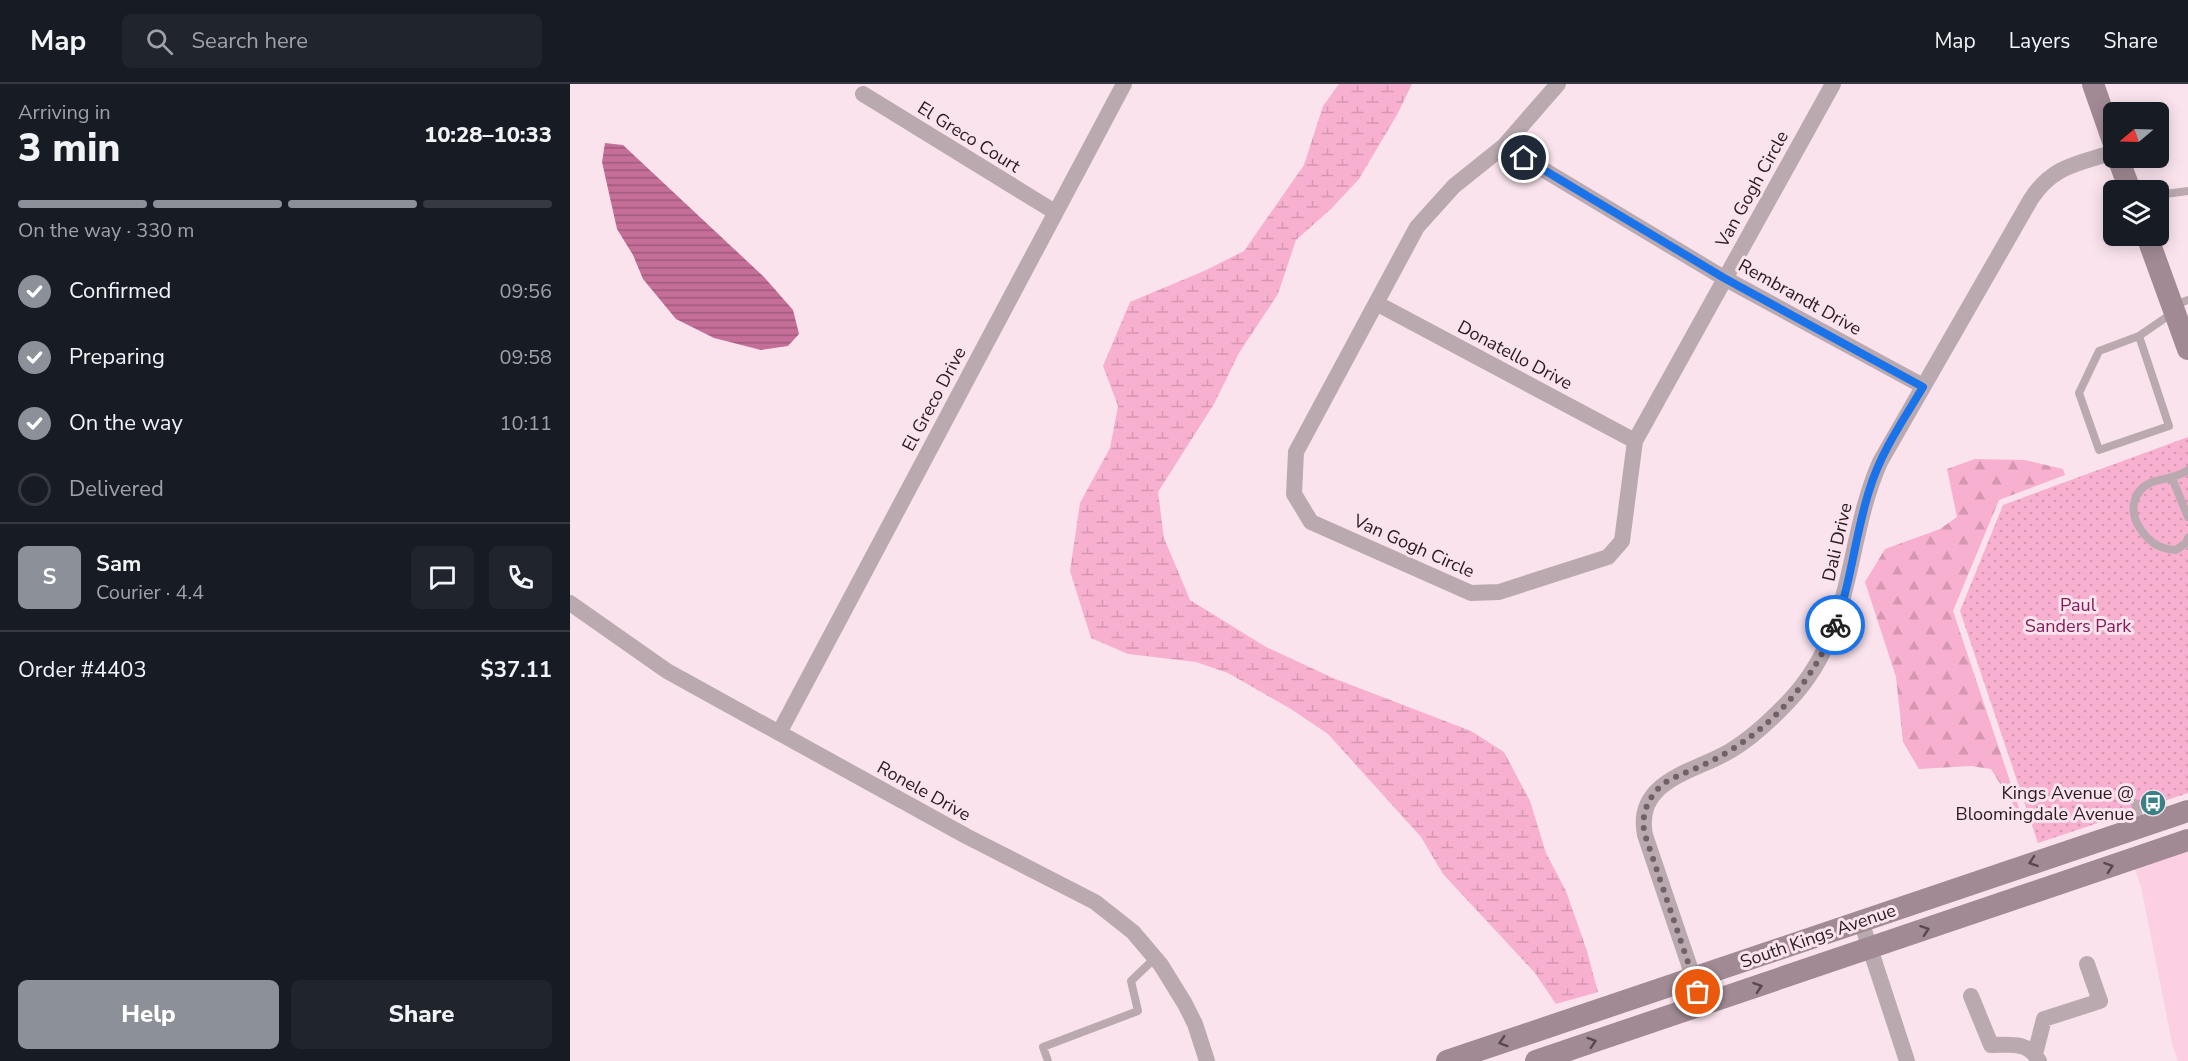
<!DOCTYPE html>
<html lang="en">
<head>
<meta charset="utf-8">
<style>
	body { margin:0; font-family:"Nunito Sans",sans-serif; background:#20242c; color:#f1f3f6; height:100vh; display:flex; flex-direction:column; font-size:22px; white-space:nowrap }
	* { box-sizing:border-box; margin:0 }
	p { font-size:20px; color:#9ea1a6 }
	.icon { flex:none; width:33px; height:33px; fill:none; stroke:currentColor; stroke-width:2; stroke-linecap:round; stroke-linejoin:round }
	.map { position:relative; flex:1; overflow:hidden }
	.sheet { display:flex; flex-direction:column; background:#171b24; width:570px }
	.sheet>* { flex:none }
	.needle { width:39px; rotate:251deg }
	.controls { position:absolute; left:1533px; top:18px; display:grid; gap:12px }
	.controls a { display:grid; place-items:center; width:66px; height:66px; border-radius:9px; background:#171b24; box-shadow:0 3px 15px #0003; font-size:30px }
	.pin { position:absolute; display:grid; place-items:center; width:51px; height:51px; color:#fff; margin:-26px; border:3px solid #fff; border-radius:50%; box-shadow:0 2px 6px #0007 }
	.courier { position:absolute; display:grid; place-items:center; width:60px; height:60px; margin:-30px; border:4px solid #1a73e8; border-radius:50%; background:#fff; color:#222; box-shadow:0 2px 8px #0007 }
	.headline em { font-style:normal; font-weight:800 }
	.headline div { display:flex; flex-direction:column-reverse }
	.headline { display:flex; align-items:center; justify-content:space-between; height:102px; padding:0 18px }
	h1 { font-size:39px; font-weight:800; line-height:45px }
	.bar { display:grid; grid-template-columns:repeat(4,1fr); gap:9px 6px; align-content:center; height:72px; padding:0 18px }
	.bar i { height:8px; border-radius:4px; background:#363941 }
	.bar .current { background:#8c9099 }
	.bar p { grid-column:span 4 }
	.line { display:flex; align-items:center; gap:15px; padding:0 18px; border-top:2px solid #363941 }
	.line div { flex:1 }
	.round { display:grid; place-items:center; flex:none; width:63px; height:63px; border-radius:9px; background:#20242c }
	ol { padding:0 18px; list-style:none }
	li { display:flex; align-items:center; gap:18px; height:66px }
	li p { margin-inline-start:auto }
	li .icon { padding:6px; border-radius:50%; background:#8c9099; color:#fff; stroke-width:4 }
	li:last-child { color:#9ea1a6 }
	li i { width:33px; height:33px; border:3px solid #363941; border-radius:50% }
	.action { display:flex; gap:12px; margin-top:auto; padding:12px 18px }
	.action a { flex:1; height:69px; border-radius:9px; background:#8c9099; color:#fff; font-size:24px; font-weight:800; line-height:69px; text-align:center }
	.action a+a { background:#20242c; color:#f1f3f6 }
	header { display:flex; align-items:center; gap:36px; box-sizing:border-box; height:84px; padding:0 30px; background:#171b24; border-bottom:2px solid #363941 }
	header strong { font-size:28px }
	nav { display:flex; gap:33px; margin-inline-start:auto; font-size:21px }
	.search { width:420px; height:54px; background:#20242c; display:flex; align-items:center; gap:15px; box-sizing:border-box; padding:0 21px; border-radius:9px; color:#9ea1a6; font-size:22px }
	main { display:flex; flex:1; min-height:0 }
	.map>svg:first-child { display:block }
</style>
</head>
<body>
<header>
<strong>Map</strong>
<div class="search"><svg class="icon" aria-label="search" viewBox="0 0 24 24"><circle cx="10" cy="10" r="6"/><path d="M15 15l6 6"/></svg>Search here</div>
<nav><a>Map</a><a>Layers</a><a>Share</a></nav>
</header>
<main>
<section class="sheet">
<div class="headline"><div><h1>3 min</h1><p>Arriving in</p></div><em>10:28–10:33</em></div>
<div class="bar"><i class="current"></i><i class="current"></i><i class="current"></i><i></i><p>On the way · 330 m</p></div>
<ol>
<li><svg class="icon" aria-label="check" viewBox="0 0 24 24"><path d="M5 12l5 5 9-10"/></svg>Confirmed<p>09:56</p></li>
<li><svg class="icon" aria-label="check" viewBox="0 0 24 24"><path d="M5 12l5 5 9-10"/></svg>Preparing<p>09:58</p></li>
<li><svg class="icon" aria-label="check" viewBox="0 0 24 24"><path d="M5 12l5 5 9-10"/></svg>On the way<p>10:11</p></li>
<li><i></i>Delivered</li>
</ol>
<div class="line" style="height:108px"><b class="round" style="background:#8c9099;color:#fff">S</b><div><b>Sam</b><p>Courier · 4.4</p></div><a class="round"><svg class="icon" aria-label="chat" viewBox="0 0 24 24"><path d="M4 5h16v11H9l-5 4z"/></svg></a><a class="round"><svg class="icon" aria-label="phone" viewBox="0 0 24 24"><path d="M5 4h4l2 5-3 2q2 4 5 5l2-3 5 2v4C11 20 4 13 5 4z"/></svg></a></div>
<div class="line" style="height:78px"><div>Order #4403</div><b>$37.11</b></div>
<div class="action"><a>Help</a><a>Share</a></div>
</section>
<div class="map">
<svg width="1618" height="977" viewBox="0 0 1618 977">
	<defs>
		<pattern id="grass-dots" width="8" height="8" patternUnits="userSpaceOnUse" patternTransform="scale(1.5)"><rect width="8" height="8" fill="#f8b0d0"/><path d="M2 2h.1M6 6h.1" fill="none" stroke="#d597b2" stroke-width="1.8" stroke-linecap="round"/></pattern>
		<pattern id="forest-firs" width="22" height="20" patternUnits="userSpaceOnUse" patternTransform="scale(1.5)"><rect width="22" height="20" fill="#f8b0d0"/><path d="M5 1l3.5 6h-7zM16 11l3.5 6h-7z" fill="#d597b2"/></pattern>
		<pattern id="wetland-marsh" width="20" height="14" patternUnits="userSpaceOnUse" patternTransform="scale(1.5)"><rect width="20" height="14" fill="#f8b0d0"/><path d="M1 5h8M5 5V1M11 12h8M15 12V8" fill="none" stroke="#d597b2"/></pattern>
		<pattern id="water-rules" width="6" height="5" patternUnits="userSpaceOnUse" patternTransform="scale(1.5)"><rect width="6" height="5" fill="#c46e98"/><path d="M0 2.5h6" fill="none" stroke="#9f5a7c"/></pattern>
	</defs>
	<rect width="100%" height="100%" fill="#fae3ed"/>
	<path fill="#fccfe2" d="M1618 764V977H1608L1602 959 1571 802 1564 783Z"/>
	<path fill="url(#grass-dots)" d="M1618 353V709L1468 759 1390 527 1433 421Z"/>
	<path fill="url(#forest-firs)" d="M1405 375 1455 376 1493 385 1495 391 1429 416 1383 527 1453 736 1421 685 1401 682 1349 685 1333 658 1326 593 1295 498 1315 465 1370 445 1387 433 1377 385Z"/>
	<path fill="url(#wetland-marsh)" d="M769 0H842L828 29 789 95 762 124 726 156 708 210 669 269 644 320 588 408 594 454 620 516 696 563 763 594 901 647 934 668 960 717 976 769 996 807 1017 867 1028 908 986 920 965 889 873 790 851 753 758 650 721 625 658 589 626 578 558 570 521 554 500 487 510 419 540 364 548 322 533 282 560 218 634 187 674 167 734 81 753 22Z"/>
	<path fill="url(#water-rules)" d="M35 59 53 61 194 193 223 226 229 250 218 262 191 266 144 254 106 235 73 195 63 171 47 145 32 78Z"/>
	<g fill="none" stroke-linecap="round" stroke-linejoin="round">
		<path stroke="#baaab0" stroke-width="8" d="M1588 111 1618 107
			M1603 222 1618 216
			M1569 252 1599 342 1529 366 1509 309 1529 267 1569 252 1604 228
			M1618 386C1606 394 1595 394 1582 398 1561 407 1559 429 1571 446 1580 459 1590 465 1606 466L1616 459 1618 454
			M1602 394 1618 433
			M1565 719 1572 742
			M478 977 473 963 568 927 561 897 585 874"/>
		<path stroke="#baaab0" stroke-width="16" d="M988 0 934 62 884 102 847 143 726 368 724 410 741 438 901 509 929 508 1038 473 1052 457 1065 357 1263 0
			M293 10 485 128
			M934 62 1154 194 1353 302
			M806 219 1065 357
			M0 519 97 587 396 752 525 818 563 848 591 881 615 920 625 940 637 977
			M209 649 554 0
			M1291 837 1337 977
			M1401 912 1421 961C1441 961 1458 957 1469 977
			M1133 922 1075 751C1064 696 1125 688 1160 667 1182 654 1201 636 1219 617 1286 546 1274 460 1310 378L1461 115C1483 81 1508 80 1544 68
			M1465 970 1474 935 1530 917 1517 880"/>
		<path stroke="#a28a94" stroke-width="22" d="M1523 0 1544 60
			M1548 74 1560 106
			M1577 152 1618 265
			M877 977 1618 727
			M966 977 1618 756"/>
	</g>
	<defs><path id="oneway-chevron" d="M-2-3.5L2.5 0L-2 3.5" fill="none" stroke-width="1.6" stroke-linecap="round" stroke-linejoin="round" transform="scale(1.5)"/></defs>
	<g stroke="#59474e">
		<use href="#oneway-chevron" transform="translate(1463 778) rotate(161)"/>
		<use href="#oneway-chevron" transform="translate(1539 783) rotate(-19)"/>
		<use href="#oneway-chevron" transform="translate(1355 846) rotate(-19)"/>
		<use href="#oneway-chevron" transform="translate(1188 903) rotate(-19)"/>
		<use href="#oneway-chevron" transform="translate(933 958) rotate(162)"/>
		<use href="#oneway-chevron" transform="translate(1022 958) rotate(-18)"/>
	</g>
	<g fill="none" stroke-linecap="round" stroke-linejoin="round">
		<path stroke="#726068" stroke-width="6" stroke-dasharray="0 10.8" d="M1128 908 1075 751C1070 731 1078 713 1093 700 1110 689 1130 684 1147 674 1200 646 1244 597 1265 541"/>
		<path stroke="#1a73e8" stroke-width="8" d="M954 74 1154 194 1353 303C1334 335 1311 368 1300 404 1285 449 1282 497 1265 541"/>
	</g>
	<defs>
		<g id="bus-disc" transform="scale(1.35)"><circle r="9.5" fill="#398185" stroke="#fae3ed"/><path d="M-5-6H5V4H4V6H2V4H-2V6H-4V4H-5ZM-3.5-4V0h7V-4ZM-3.5 1.2v1.5H-2V1.2ZM2 1.2v1.5H3.5V1.2Z" fill="#fff"/></g>
	</defs>
	<g fill-rule="evenodd">
		<use href="#bus-disc" x="1583" y="719"/>
	</g>
	<g text-anchor="middle" dominant-baseline="central" stroke-width="6" stroke-linejoin="round" paint-order="stroke">
		<g font-size="18" fill="#281a20" stroke="#fae3ed">
			<text transform="translate(399 53) rotate(32)">El Greco Court</text>
			<text transform="translate(1182 105) rotate(-61)">Van Gogh Circle</text>
			<text transform="translate(1230 213) rotate(29)">Rembrandt Drive</text>
			<text transform="translate(945 271) rotate(28)">Donatello Drive</text>
			<text transform="translate(364 315) rotate(-62)">El Greco Drive</text>
			<text transform="translate(1267 458) rotate(-77)">Dali Drive</text>
			<text transform="translate(844 462) rotate(24)">Van Gogh Circle</text>
			<text transform="translate(354 707) rotate(29)">Ronele Drive</text>
			<text transform="translate(1248 852) rotate(-19)">South Kings Avenue</text>
		</g>
		<g font-size="18" fill="#831b57" stroke="#fae3ed">
			<text x="1508" y="521">Paul<tspan x="1508" dy="21">Sanders Park</tspan></text>
		</g>
		<g font-size="18" fill="#281a20" stroke="#fae3ed" text-anchor="end">
			<text x="1564" y="709">Kings Avenue @<tspan x="1564" dy="21">Bloomingdale Avenue</tspan></text>
		</g>
	</g>
</svg>
<div class="controls">
<a><svg class="needle" viewBox="-14 -14 28 28"><path d="M0-13l5 13h-10z" fill="#e53935"/><path d="M0 13l5-13h-10z" fill="#9ea1a6"/></svg></a>
<a><svg class="icon" aria-label="layers" viewBox="0 0 24 24"><path d="M12 4l9 5-9 5-9-5zM3 14l9 5 9-5"/></svg></a>
</div>
<div class="pin" style="left:1128px;top:908px;background:#ea580c"><svg class="icon" aria-label="bag" viewBox="0 0 24 24"><path d="M5 8h14l-1 12H6zM9 8a3 3 0 0 1 6 0"/></svg></div>
<div class="pin" style="left:954px;top:74px;background:#1f2937"><svg class="icon" aria-label="home" viewBox="0 0 24 24"><path d="M3 11l9-7 9 7M6 9v11h12V9"/></svg></div>
<div class="courier" style="left:1265px;top:541px"><svg class="icon" aria-label="bike" viewBox="0 0 24 24"><circle cx="6" cy="16" r="4"/><circle cx="18" cy="16" r="4"/><path d="M6 16l4-8h5l3 8M10 8l3 8H6M13 5h3"/></svg></div>
</div>
</main>
</body>
</html>
